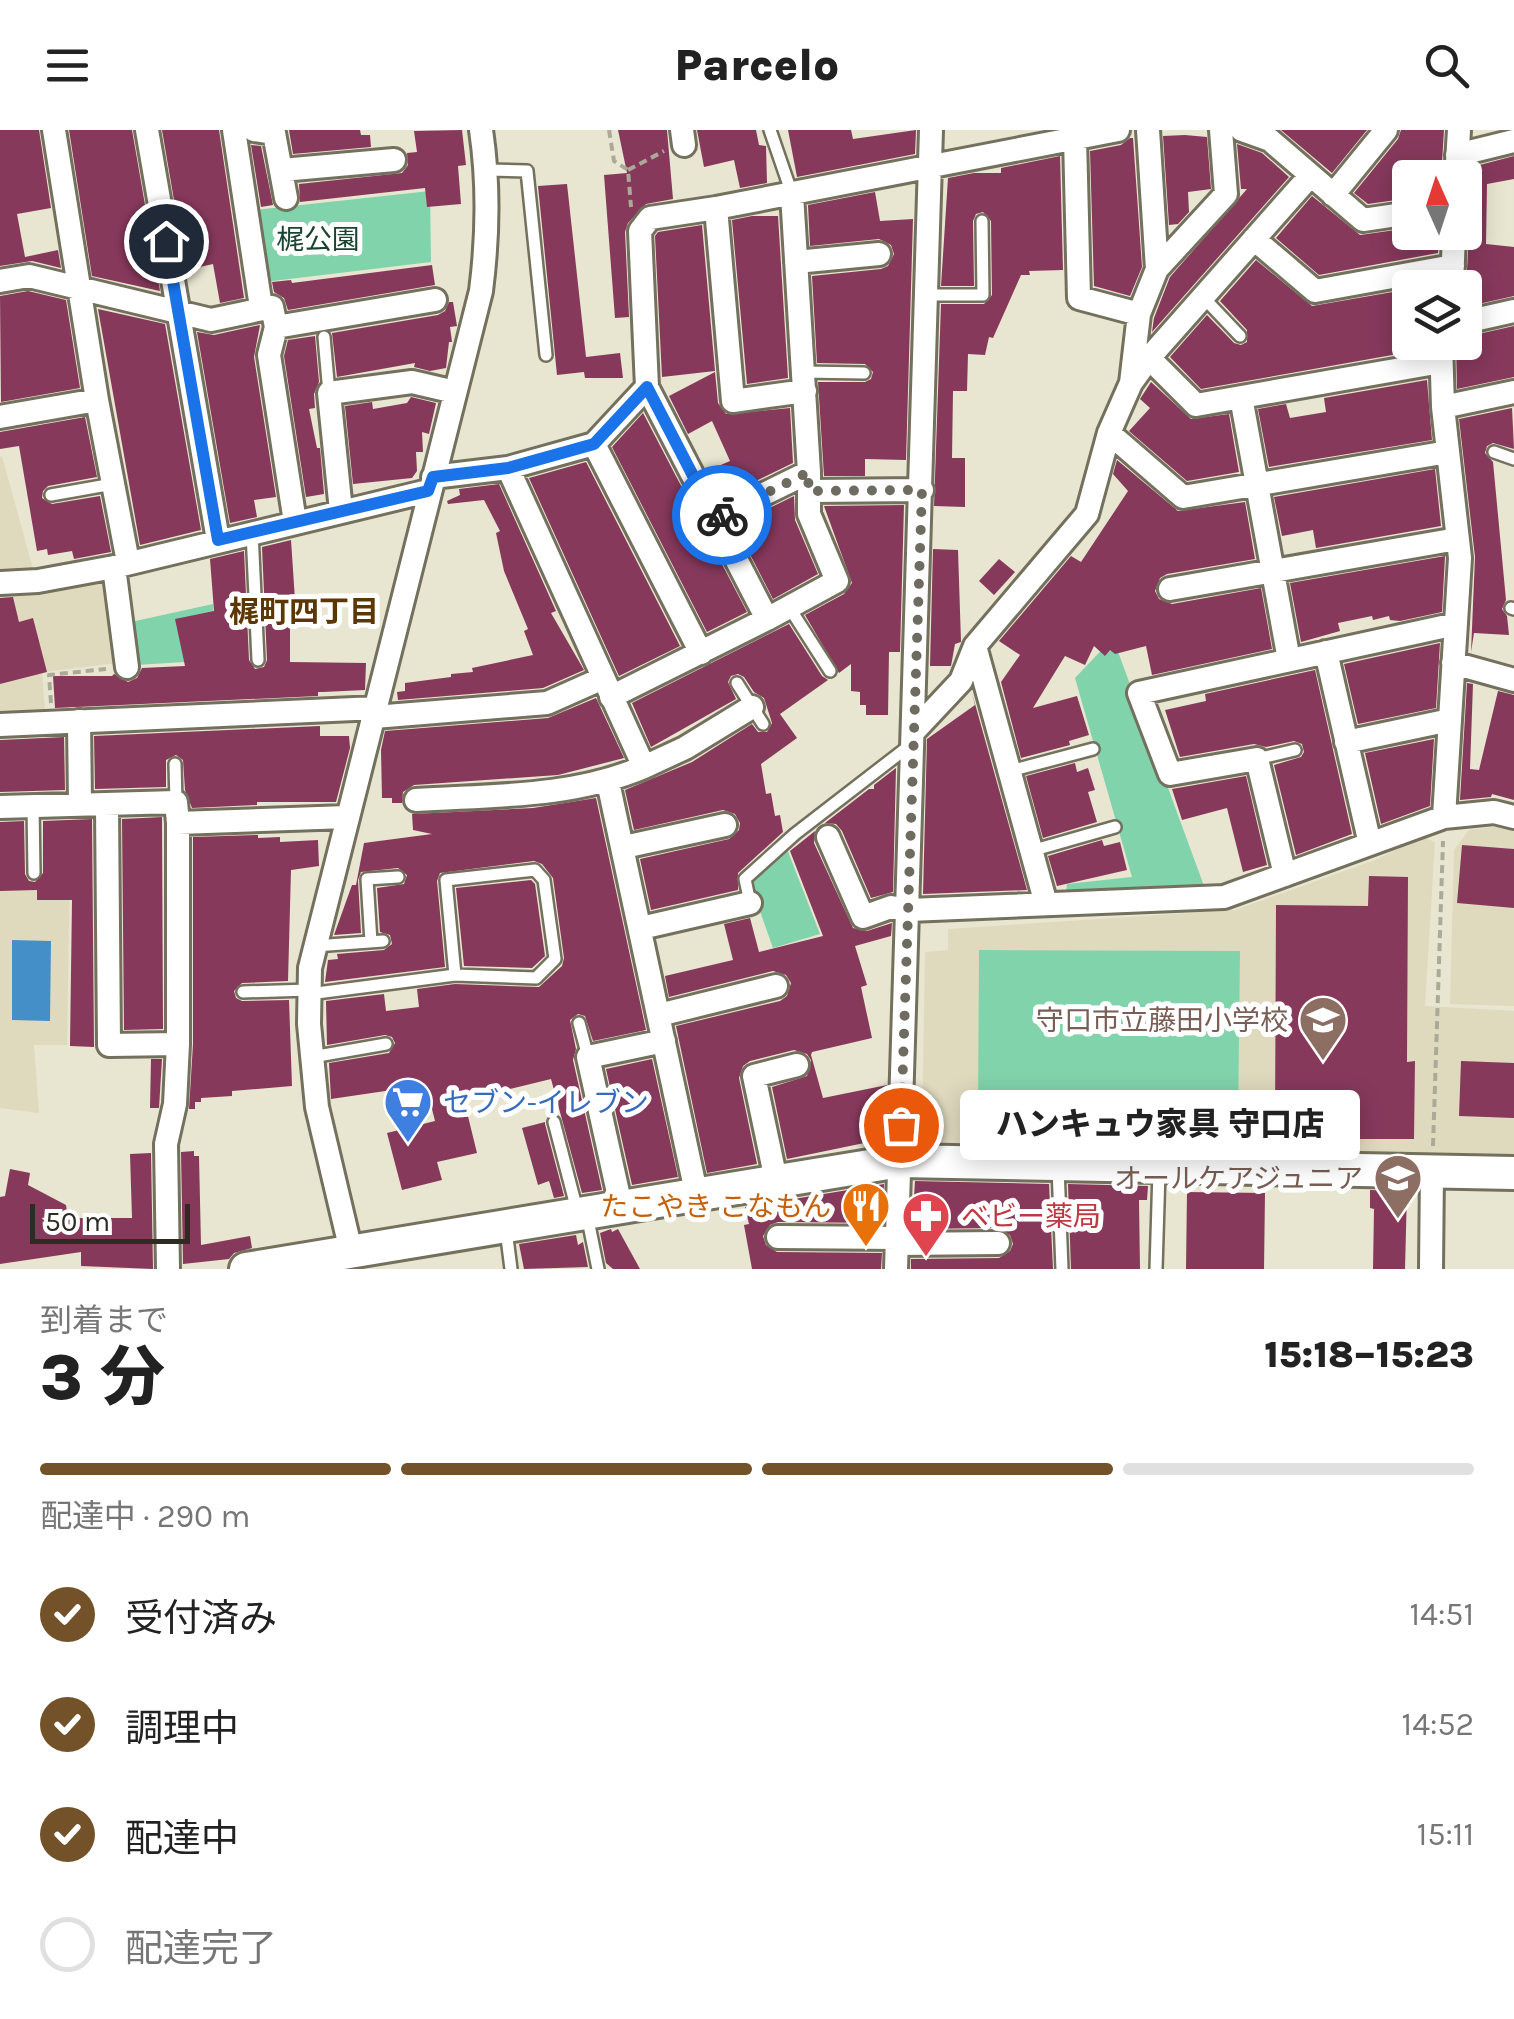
<!DOCTYPE html>
<html lang="ja">
<head>
<meta charset="utf-8">
<style>
	body { margin:0; font-family:Karla,"Noto Sans JP",sans-serif; background:#f6f6f6; color:#222; height:100vh; display:flex; flex-direction:column; font-size:38px; white-space:nowrap }
	* { box-sizing:border-box; margin:0 }
	p { font-size:32px; color:#767676 }
	.icon { flex:none; width:55px; height:55px; fill:none; stroke:currentColor; stroke-width:2; stroke-linecap:round; stroke-linejoin:round }
	.map { position:relative; height:1139px; overflow:hidden }
	.side { display:flex; flex-direction:column; background:#fff; flex:1 }
	.side>* { flex:none }
	.needle { width:65px; rotate:357deg }
	.controls { position:absolute; left:1392px; top:30px; display:grid; gap:20px }
	.controls a { display:grid; place-items:center; width:90px; height:90px; border-radius:10px; background:#fff; box-shadow:0 5px 25px #0003; font-size:50px }
	.scale { position:absolute; left:30px; bottom:25px; width:160px; box-sizing:border-box; padding-left:10px; border:5px solid #2d2b23; border-top:0; font-size:28px; line-height:35px; white-space:nowrap; color:#2d2b23; -webkit-text-stroke:8px #fff; paint-order:stroke }
	.pin { position:absolute; display:grid; place-items:center; width:85px; height:85px; color:#fff; margin:-42px; border:5px solid #fff; border-radius:50%; box-shadow:0 2px 10px #0007 }
	.courier { position:absolute; display:grid; place-items:center; width:100px; height:100px; margin:-50px; border:8px solid #1a73e8; border-radius:50%; background:#fff; color:#222; box-shadow:0 2px 12px #0007 }
	.bubble { position:absolute; height:70px; border-radius:10px; background:#fff; box-shadow:0 5px 25px #0003; font-size:32px; font-weight:800; line-height:70px; text-align:center }
	.head em { font-style:normal; font-weight:800 }
	.head div { display:flex; flex-direction:column-reverse }
	.head { display:flex; align-items:center; justify-content:space-between; height:170px; padding:0 40px }
	h1 { font-size:65px; font-weight:800; line-height:75px }
	.bar { display:grid; grid-template-columns:repeat(4,1fr); gap:15px 10px; align-content:center; height:120px; padding:0 40px }
	.bar i { height:12px; border-radius:8px; background:#e0e0e0 }
	.bar .active { background:#735129 }
	.bar p { grid-column:span 4 }
	ol { padding:0 40px; list-style:none }
	li { display:flex; align-items:center; gap:30px; height:110px }
	li p { margin-inline-start:auto }
	li .icon { padding:10px; border-radius:50%; background:#735129; color:#fff; stroke-width:4 }
	li:last-child { color:#767676 }
	li i { width:55px; height:55px; border:5px solid #e0e0e0; border-radius:50% }
	header { display:flex; justify-content:space-between; align-items:center; height:130px; padding:0 40px; background:#fff; font-size:45px; font-weight:800 }
	.map>svg:first-child { display:block }
</style>
</head>
<body>
<header><svg class="icon" aria-label="menu" viewBox="0 0 24 24"><path d="M4 6h16M4 12h16M4 18h16"/></svg>Parcelo<svg class="icon" aria-label="search" viewBox="0 0 24 24"><circle cx="10" cy="10" r="6"/><path d="M15 15l6 6"/></svg></header>
<div class="map">
<svg width="1514" height="1139" viewBox="0 0 1514 1139">
	<rect width="100%" height="100%" fill="#e8e5d0"/>
	<path fill="#dfdabe" d="M2 326 33 439 0 446V327Z
		M108 445 118 533 42 542 45 580 0 584V465L17 462 41 465Z
		M1501 696 1514 698V876L1450 874 1454 720 1469 700Z
		M1422 707 1435 712 1425 876 1514 881V1026L936 1013 922 1001 925 822 948 820V799L1235 780 1375 730Z
		M70 745 67 915H34L39 983 0 978V750Z"/>
	<path fill="#80d3aa" d="M430 61 431 132 264 152 255 80Z
		M213 474 216 530 136 535 131 492Z
		M1113 508 1204 756 1066 763 1067 754 1132 747 1075 548Z
		M787 719 820 804 773 818 750 753Z
		M979 820 1240 821 1238 992 978 990Z"/>
	<path fill="#458fc9" d="M12 810 51 811 50 891 12 890Z"/>
	<path fill="#87395c" d="M0 0H39L51 78 17 84 25 127 58 120 61 138 32 131 0 136Z
		M69 0H132L160 161 92 146Z
		M162 0H219L244 168 220 173 213 134 186 140Z
		M289 0H360L361 5H370L371 17 293 24Z
		M462 0 466 35 458 36 461 74 427 77 425 58 300 72 299 54 402 43 408 35 407 23 417 22 414 1Z
		M618 0H667L673 69 646 74 628 93 625 102 629 187 615 188 604 45 627 43Z
		M697 0H756L759 15 766 16 767 53 740 58 734 30 704 37Z
		M788 0H851L853 9 916 0 915 24 797 47Z
		M1281 0H1367L1332 43Z
		M1401 0H1444L1441 48H1410V68L1368 74 1354 63 1398 9Z
		M1185 5 1207 7 1211 59 1188 62 1189 82 1178 94 1169 95 1163 6Z
		M1130 8H1133L1142 137 1130 166 1094 156 1090 21 1121 15Z
		M1237 14 1262 23 1289 47 1152 202 1154 188 1170 147 1247 59H1241Z
		M251 15 261 16 273 75 261 77Z
		M1060 26 1063 140 1029 141 1030 145H1021L993 208 989 207 985 225 968 224 967 261H953L952 328H965V377L934 376 941 174H984L992 165 991 91 983 82 976 84 973 91 974 156H941L948 48 974 43H1001V38Z
		M1514 26V49L1487 54 1486 114 1514 117V166L1465 177 1469 103 1465 92V60L1471 50 1472 37Z
		M567 54 586 227 620 223 623 248H585L584 242 557 245 538 56Z
		M875 62 880 91 913 89 906 330 865 329V346H824L818 252H865L871 249 873 242 865 234 817 233 812 146 881 139 888 136 894 124 891 115 879 109 810 116 808 75Z
		M1312 66 1360 105 1410 98V102H1439L1438 123 1319 145 1276 108Z
		M752 86H778L788 248 747 254 732 90Z
		M702 95 715 241 662 247 655 106 658 102Z
		M1256 130 1312 176 1410 159V212H1426V219L1201 259 1170 227 1207 185 1234 213 1241 215 1247 212V200L1220 171Z
		M432 135 435 155 288 180 284 168 274 162 272 152 291 150 292 153Z
		M28 161 66 170 80 258 1 272 0 166Z
		M449 172H453L457 196 450 197 452 212H449L446 238 430 241 414 237 415 233 337 247 332 203 438 185 445 181Z
		M98 179 165 194 201 400 140 415Z
		M260 195 254 227 276 367 254 370 257 387 230 393 197 202 214 205Z
		M1514 196V247L1457 259 1456 212H1465V207Z
		M315 206 319 252 314 264 315 278 309 279 317 318H320L324 364 306 367 284 226 288 210Z
		M715 242 718 273 726 284 790 278 793 333 721 368 707 341 730 331 712 291 688 304 669 266Z
		M1427 250 1432 310 1269 337 1258 279 1286 274 1290 288 1326 282 1324 268Z
		M1151 252 1191 289 1229 284 1239 342 1187 351 1129 301 1150 278 1140 269Z
		M411 267 436 273 429 304 422 302 423 322H416L417 341 412 348 353 354 345 276 372 272 373 279 407 273Z
		M1512 278 1514 319 1493 313 1487 316 1485 323 1493 332 1506 470 1502 479 1507 486 1509 505 1474 503 1471 522 1475 427 1459 289Z
		M643 283 747 482 707 502 612 317Z
		M85 287 97 347 48 356 43 361 42 368 52 374 100 366 111 422 74 429 72 421 48 425 47 419 37 421 19 316 0 319V302Z
		M1117 330 1178 381 1245 372 1255 429 1167 444 1160 448 1155 461 1159 469 1172 474 1261 458 1272 519 1152 545 1146 516 1115 524 1110 520 1105 526 1094 516 1085 535 1065 526 1033 578 1077 566 1089 605 1069 611 1070 615 1021 628 1001 552 1020 525 999 511 1071 426 1081 432 1128 361 1113 344Z
		M586 332 680 516 619 546 529 348Z
		M1435 339 1441 396 1316 418 1313 400 1282 406 1274 367Z
		M499 354 556 481 551 483 584 540 543 558 398 570 397 562 405 561V553L451 547V544L473 542 472 538 533 525 524 501 528 499 504 441 496 403 500 401 484 370 448 374 447 371 460 365 459 359Z
		M794 366 795 390 818 444 773 469 735 395Z
		M904 375 900 522H889L888 585H866V575H860V562L851 561V534L839 543 805 485 844 464 852 453 824 376Z
		M291 410 295 470 293 494H290V532L366 533 365 560 323 562H318V566L55 578 53 546H112L114 544 128 552 137 548 142 538 185 536 175 489 214 481 210 429 244 421 249 530 255 539 264 537 267 530 262 417Z
		M933 419 958 420 961 512 955 514 951 536H930Z
		M1445 426 1442 482 1400 491 1390 490 1389 486 1373 490 1372 486 1338 493 1340 501 1301 512 1290 453Z
		M999 429 1015 442 994 465 979 451Z
		M13 467 19 492 33 488 47 542 0 554V468Z
		M789 494 822 546 828 550 780 584 797 608 761 634 766 664 771 663 775 686 780 685 783 702 738 743V760L651 780 640 729 729 709 739 700 740 693 735 684 723 680 634 700 625 660 692 632 752 594 758 602H767L772 593 764 568 754 562 744 547 738 544 731 546 728 552 736 569 651 617 632 573Z
		M1440 513 1436 578 1358 594 1344 534Z
		M1315 540 1352 704 1296 725 1274 635 1301 627 1304 622 1302 614 1294 611 1266 617 1254 614 1180 627 1165 580 1206 571 1205 564Z
		M1467 553 1473 554 1470 639 1479 640 1498 561 1514 565V670L1492 664 1491 667 1460 670Z
		M972 563 1027 760 923 764 927 609 975 575Z
		M596 568 624 628 558 645 414 655 403 662 402 673H392V668H382L381 620 385 601 548 588Z
		M320 596V606H349L350 618 336 672H257V675L192 678 185 660 183 630 176 625 166 630V657L95 659 94 606Z
		M64 607 65 660 0 662V610Z
		M1434 609 1430 676 1381 694 1365 623Z
		M1075 633 1077 642 1088 638 1095 660 1088 662 1097 692 1043 708 1026 646Z
		M896 638 893 762 871 768 842 701 836 694 825 693 869 659H874V655Z
		M1246 646 1267 735 1243 742 1227 678 1182 690 1172 659Z
		M596 668 646 900 593 911 585 886 578 884 570 890 576 919 573 930 602 1060 582 1063 551 949 464 970 477 1023 437 1032 442 1050 402 1060 387 1003 435 991 426 955 331 969 329 933 389 923 395 913 392 907 385 905 327 915 326 871 384 864 386 881 419 877 417 859 455 854 539 857 562 836 564 828 553 748 542 734 534 731 440 743 437 751 445 837 325 852 328 830 338 829 337 824 384 820 392 814 390 805 380 802 377 758 404 754 407 745 398 738 361 742 358 750 361 803 334 805 352 755H356L364 713 432 704 413 700 412 684 533 678Z
		M162 687 163 899 124 900 122 689Z
		M92 689 94 917 70 916 72 770H37V760L0 761V692L24 691 25 744 29 751 35 752 43 743V691Z
		M815 701 814 713 853 798 867 801 892 793 891 806 855 816 867 855 861 857 872 908 812 922 811 925 823 968 887 955 885 996 874 1011 787 1029 772 957 807 946 811 930 807 924 794 920 750 931 743 936 739 948 757 1034 707 1043 676 896 780 871 787 866 791 853 786 845 773 841 669 867 665 846 733 830 724 794 750 788 759 822 823 806 790 721Z
		M258 705V708L280 707V712L318 710 319 736 291 740 288 851 242 853 234 861 236 868 242 871 289 870 292 956 232 961V966L201 968V972H195V979H189L193 914V707Z
		M1102 710 1104 716 1120 712 1127 740 1057 756 1048 726Z
		M1462 715 1514 719V778L1457 773Z
		M1369 746 1408 747 1407 932 1415 931 1414 1009H1360V996H1275L1276 775 1368 776Z
		M531 750 535 754 545 826 532 838 464 836 456 758Z
		M151 929H162L159 978H150Z
		M652 929 678 1047 632 1055 606 939Z
		M1461 931 1514 933V988L1459 986Z
		M545 992V994L564 1066 554 1068 549 1051 538 1055 522 998Z
		M194 1021V1026H199L201 1115 250 1106 252 1118 234 1123 229 1129 183 1134 181 1022Z
		M151 1023 153 1139 81 1136V1122L0 1134V1067L5 1066 10 1039 30 1043 28 1055 66 1075 68 1088H132L130 1024Z
		M915 1051 1049 1054 1053 1139H911V1129L999 1128 1010 1121 1013 1114 1010 1105 999 1098 912 1099Z
		M884 1054 882 1093 778 1092 770 1095 763 1106 766 1115 777 1122 882 1123 881 1139H752L744 1095 749 1094 745 1077Z
		M1068 1054 1148 1056 1147 1070H1139L1140 1139H1071Z
		M1370 1060 1407 1061 1405 1139H1373L1374 1079 1370 1078Z
		M1187 1062 1265 1063 1264 1139H1186Z
		M611 1099 612 1102 618 1099 640 1139H613L606 1133 600 1103Z
		M576 1105 578 1115 583 1112 588 1137 524 1139 519 1114Z"/>
	<g fill="none" stroke-linecap="round" stroke-linejoin="round">
		<g stroke="#73705d" stroke-width="16">
			<path id="lane" d="M770 0 792 64
				M487 40 527 41 546 225
				M928 165H983L982 91
				M1203 167 1240 206
				M324 207 329 263
				M803 242 864 243
				M1494 322 1514 329
				M51 365 113 354
				M252 402 258 530
				M789 477 830 541
				M1511 478 1514 479
				M737 553 763 594
				M1257 629 1295 620
				M175 634 176 672
				M1010 641 1093 619
				M33 675 34 743
				M1031 721 1115 697
				M750 773 745 749 795 704 913 613
				M371 812 367 749 398 747
				M315 816 383 811
				M243 862 309 860
				M309 864 455 845 536 848 555 829 544 750 535 740 446 750 455 845
				M579 893 588 927
				M312 927 386 914
				M554 992 577 1080
				M1058 1038 1062 1139
				M587 1085 598 1139
				M506 1100 511 1139
				M1156 1139 1159 1041"/>
		</g>
		<g stroke="#73705d" stroke-width="28">
			<path id="street" d="M54 0 97 270 128 432
				M147 0 218 410
				M234 0 261 177
				M254 0 274 3 286 68
				M682 0 684 15
				M1148 0 1157 139
				M1242 0 1270 10 1363 90 1410 83
				M1075 8 1079 168 1139 184 1131 253
				M1457 25 1514 11
				M282 40 394 30
				M1456 48 1459 0
				M1333 65 1386 0
				M716 78 733 271 805 261
				M1254 109 1315 161 1453 136
				M796 132 879 124
				M0 151 29 146 211 190 272 177 276 197 269 225 295 392
				M1452 158 1454 102
				M1139 184 1157 139 1226 64 1221 0
				M1465 192 1514 181
				M276 197 435 170
				M1441 212 1443 277 1460 428 1444 687
				M1149 228 1196 275 1441 232
				M1241 267 1289 530
				M1443 277 1514 262
				M0 287 97 270
				M1109 303 1183 367 1448 322
				M594 314 701 523
				M433 347 508 338 594 314 647 257
				M809 361 922 360
				M341 381 329 263 412 252 455 262
				M715 388 809 342 792 64
				M114 437 127 537
				M0 453 38 451 114 437 428 361
				M1170 459 1457 409
				M767 489 837 451 809 384V342
				M975 516 1046 774
				M1326 522 1370 714
				M1453 533 1514 550
				M611 567 767 489 647 257 640 101 650 88 716 78 1118 0
				M374 587 547 573 601 549
				M79 591 80 673
				M0 595 377 578
				M915 600 961 551 975 516 1087 384 1109 303 1131 253 1149 228 1310 46
				M1346 612 1450 590
				M644 637 685 618 752 577
				M608 652 696 1062
				M416 670C494 665 570 668 644 637L508 338
				M107 676 109 915 178 914
				M0 677 176 672 178 693
				M828 707 863 787 891 777 909 780 1224 767 1444 687 1494 682 1514 687
				M624 717 725 695
				M1285 745 1257 629 1170 644 1139 563 1456 494
				M641 798 750 773
				M659 885 776 856
				M776 1050 754 946 797 935
				M621 1076 588 927 664 911
				M778 1107 897 1108
				M897 1114 998 1113
				M351 1121 317 977 309 894 310 838 481 161C488 106 489 54 481 0
				M168 1139 166 1014 175 974 178 914V693L347 687
				M896 1139 931 0
				M1431 1139 1432 1041"/>
		</g>
		<g stroke="#73705d" stroke-width="38">
			<path id="secondary" d="M246 1139 900 1031 1514 1043"/>
		</g>
		<path stroke="#aba998" stroke-width="4" stroke-dasharray="8 5" stroke-linecap="butt" d="M609 0 614 31 628 40 631 77
			M628 40 664 21
			M51 573 49 545 106 539
			M1433 1016 1443 711"/>
		<use href="#lane" stroke="#fff" stroke-width="11"/>
		<use href="#street" stroke="#fff" stroke-width="22"/>
		<use href="#secondary" stroke="#fff" stroke-width="32"/>
	</g>
	<g fill="none" stroke-linecap="round" stroke-linejoin="round">
		<path stroke="#6e6c60" stroke-width="10" stroke-dasharray="0 18" d="M722 385 809 342 808 361 922 360 901 995"/>
		<path stroke="#1a73e8" stroke-width="12" d="M166 111 218 410 428 361 433 347 508 338 594 314 647 257 715 388 722 385"/>
	</g>
	<defs>
		<g id="school-pin" transform="scale(2.5)"><path d="M0 17L-7.5 6A9.5 9.5 0 1 1 7.5 6Z" fill="#8d6e63" stroke="#fff"/><path d="M0-5L7-2L0 1L-7-2ZM-4 1L0 2.5L4 1V4Q0 6-4 4Z" fill="#fff"/></g>
		<g id="supermarket-pin" transform="scale(2.5)"><path d="M0 17L-7.5 6A9.5 9.5 0 1 1 7.5 6Z" fill="#3f7fe0" stroke="#fff"/><path d="M-6-5.5h2.5l.6 2H6L4.5 2H-2.5L-4.4-4H-6ZM-1.5 3.2a1.3 1.3 0 1 0 .1 0ZM3 3.2a1.3 1.3 0 1 0 .1 0Z" fill="#fff"/></g>
		<g id="restaurant-pin" transform="scale(2.5)"><path d="M0 17L-7.5 6A9.5 9.5 0 1 1 7.5 6Z" fill="#e8710a" stroke="#fff"/><path d="M-5-6h1v4h1v-4h1v4h1v-4h1v5L-1.5 .5V6h-2V.5L-5-1ZM5-6V6H3V1.5H1.5Q1.5-4 5-6Z" fill="#fff"/></g>
		<g id="pharmacy-pin" transform="scale(2.5)"><path d="M0 17L-7.5 6A9.5 9.5 0 1 1 7.5 6Z" fill="#e0444e" stroke="#fff"/><path d="M-2-6h4v4h4v4h-4v4h-4v-4h-4v-4h4Z" fill="#fff"/></g>
	</defs>
	<g fill-rule="evenodd">
		<use href="#school-pin" x="1323" y="890"/>
		<use href="#supermarket-pin" x="408" y="972"/>
		<use href="#school-pin" x="1398" y="1048"/>
		<use href="#restaurant-pin" x="866" y="1076"/>
		<use href="#pharmacy-pin" x="926" y="1086"/>
	</g>
	<g text-anchor="middle" dominant-baseline="central" stroke-width="10" stroke-linejoin="round" paint-order="stroke">
		<g font-size="28" fill="#1a4431" stroke="#fff">
			<text x="318" y="109">梶公園</text>
		</g>
		<g font-size="28" fill="#785e54" stroke="#fff" text-anchor="end">
			<text x="1288" y="890">守口市立藤田小学校</text>
			<text x="1363" y="1048">オールケアジュニア</text>
		</g>
		<g font-size="28" fill="#366cbe" stroke="#fff" text-anchor="start">
			<text x="443" y="972">セブン-イレブン</text>
		</g>
		<g font-size="28" fill="#c56008" stroke="#fff" text-anchor="end">
			<text x="831" y="1076">たこやき こなもん</text>
		</g>
		<g font-size="28" fill="#be3a42" stroke="#fff" text-anchor="start">
			<text x="961" y="1086">ベビー薬局</text>
		</g>
		<g font-size="30" font-weight="bold" fill="#5c3703" stroke="#fff">
			<text x="304" y="482">梶町四丁目</text>
		</g>
	</g>
</svg>
<div class="controls">
<a><svg class="needle" viewBox="-14 -14 28 28"><path d="M0-13l5 13h-10z" fill="#e53935"/><path d="M0 13l5-13h-10z" fill="#767676"/></svg></a>
<a><svg class="icon" aria-label="layers" viewBox="0 0 24 24"><path d="M12 4l9 5-9 5-9-5zM3 14l9 5 9-5"/></svg></a>
</div>
<div class="scale">50 m</div>
<div class="pin" style="left:901px;top:995px;background:#ea580c"><svg class="icon" aria-label="bag" viewBox="0 0 24 24"><path d="M5 8h14l-1 12H6zM9 8a3 3 0 0 1 6 0"/></svg></div>
<div class="pin" style="left:166px;top:111px;background:#1f2937"><svg class="icon" aria-label="home" viewBox="0 0 24 24"><path d="M3 11l9-7 9 7M6 9v11h12V9"/></svg></div>
<div class="courier" style="left:722px;top:385px"><svg class="icon" aria-label="bike" viewBox="0 0 24 24"><circle cx="6" cy="16" r="4"/><circle cx="18" cy="16" r="4"/><path d="M6 16l4-8h5l3 8M10 8l3 8H6M13 5h3"/></svg></div>
<div class="bubble" style="left:960px;top:960px;width:400px">ハンキュウ家具 守口店</div>
</div>
<section class="side">
<div class="head"><div><h1>3 分</h1><p>到着まで</p></div><em>15:18–15:23</em></div>
<div class="bar"><i class="active"></i><i class="active"></i><i class="active"></i><i></i><p>配達中 · 290 m</p></div>
<ol>
<li><svg class="icon" aria-label="check" viewBox="0 0 24 24"><path d="M5 12l5 5 9-10"/></svg>受付済み<p>14:51</p></li>
<li><svg class="icon" aria-label="check" viewBox="0 0 24 24"><path d="M5 12l5 5 9-10"/></svg>調理中<p>14:52</p></li>
<li><svg class="icon" aria-label="check" viewBox="0 0 24 24"><path d="M5 12l5 5 9-10"/></svg>配達中<p>15:11</p></li>
<li><i></i>配達完了</li>
</ol>
</section>
</body>
</html>
